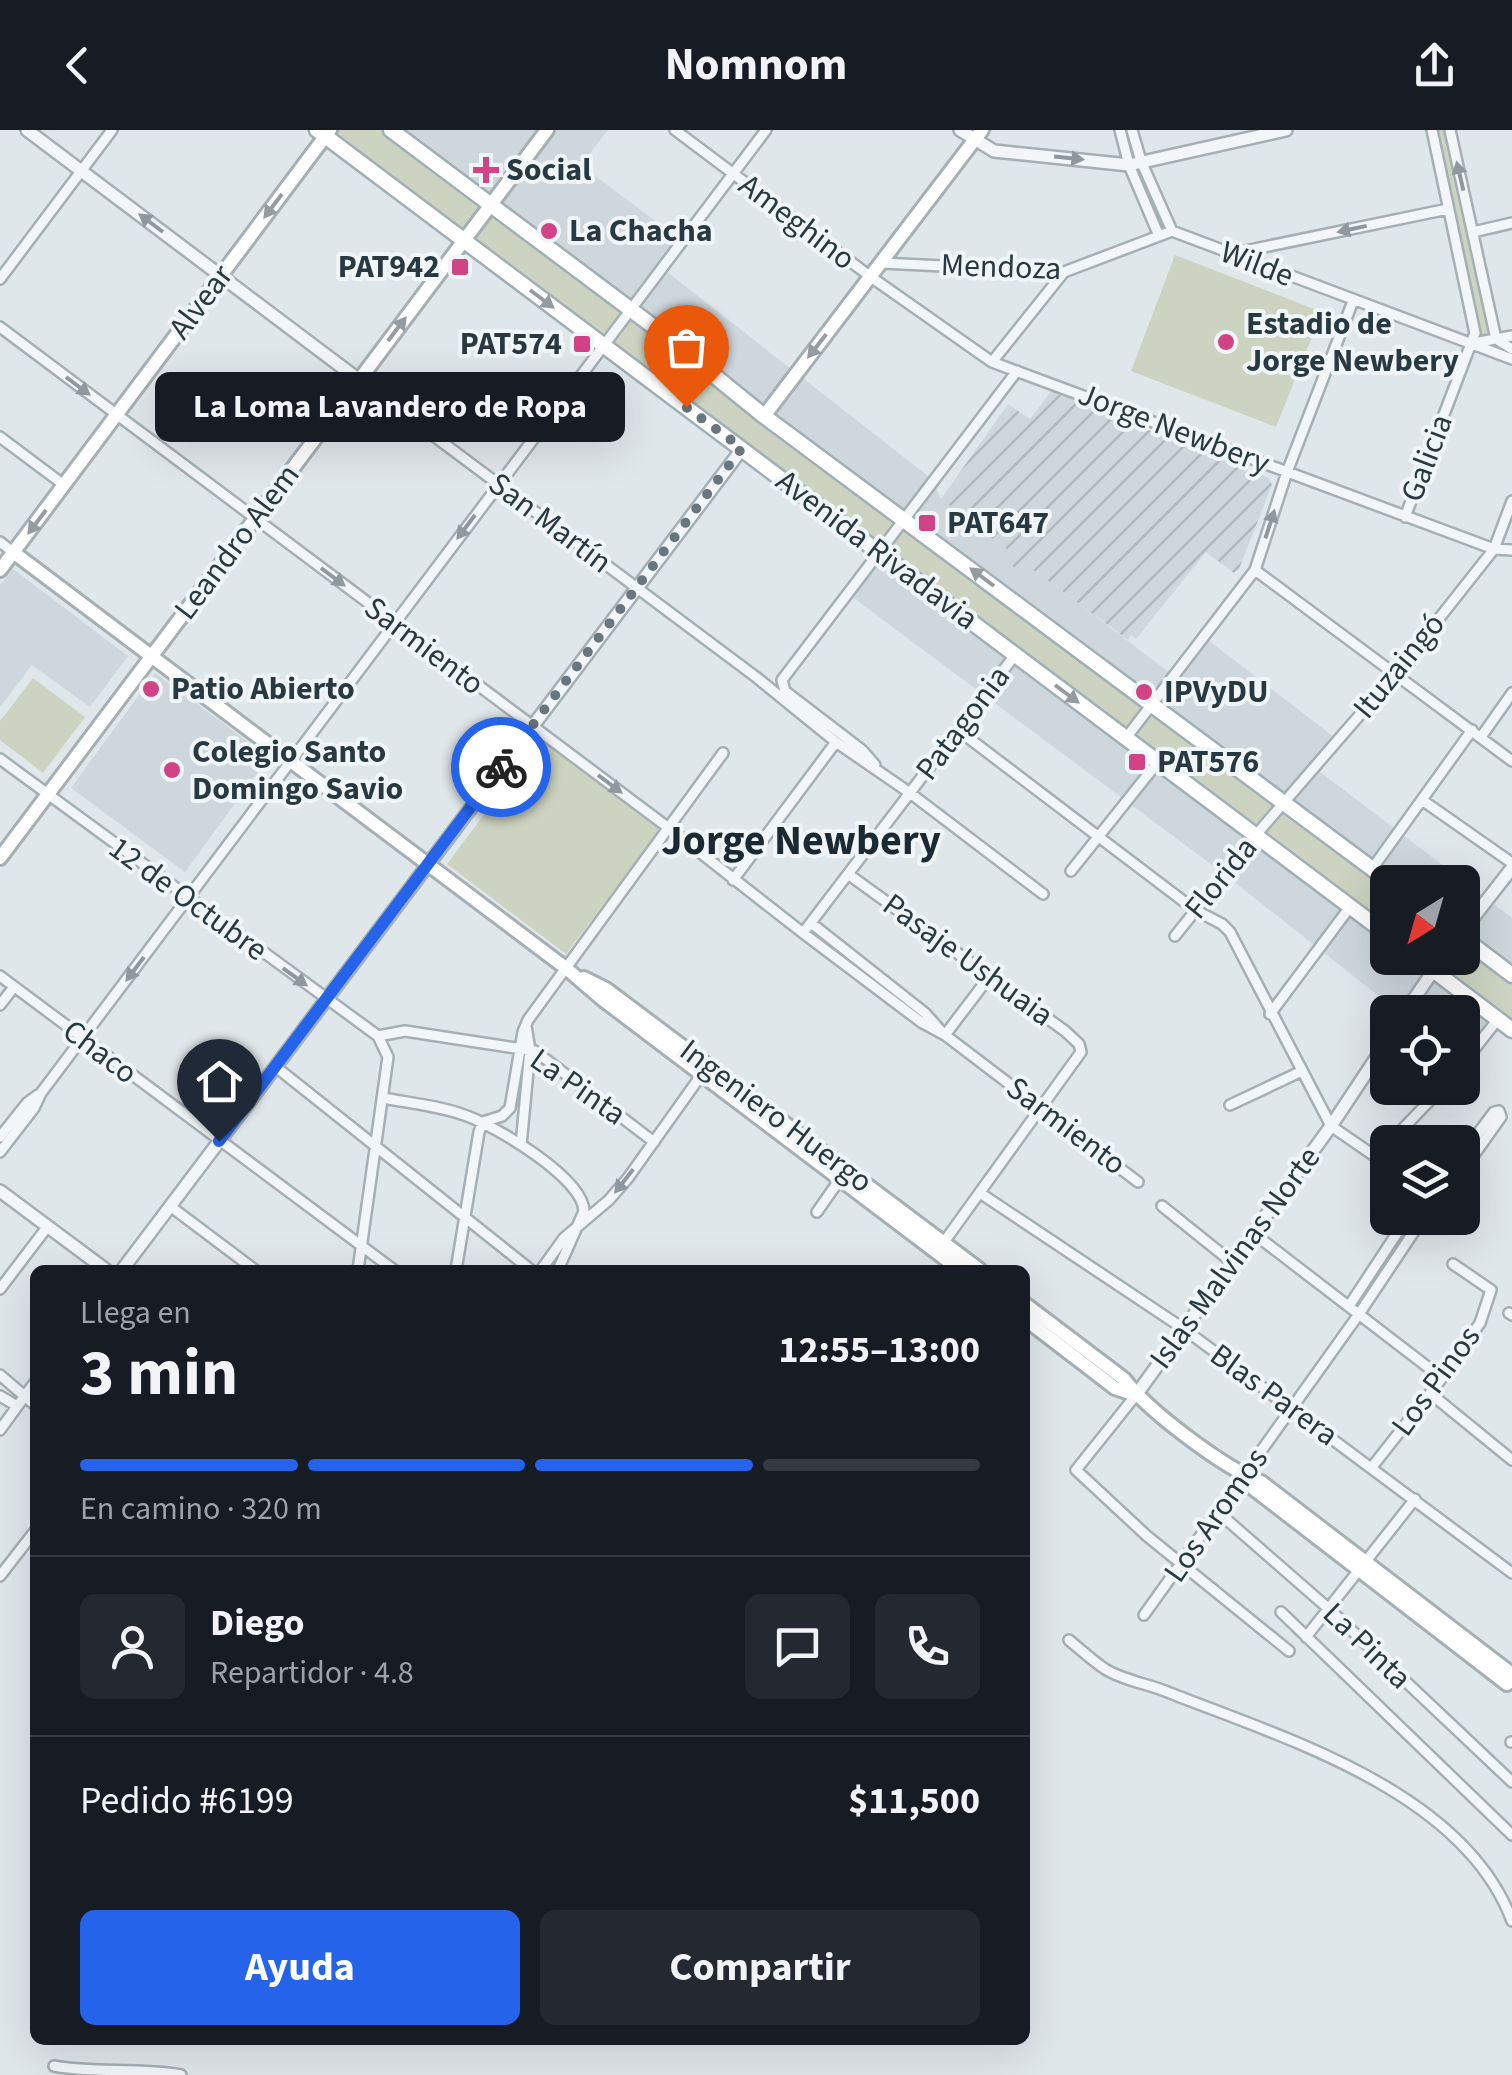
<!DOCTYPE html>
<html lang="es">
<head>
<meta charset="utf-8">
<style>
	body { margin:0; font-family:"Source Sans 3",sans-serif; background:#242831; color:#f1f3f6; height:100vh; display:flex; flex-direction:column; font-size:38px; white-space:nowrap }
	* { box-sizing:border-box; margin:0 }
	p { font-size:32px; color:#9ea1a6 }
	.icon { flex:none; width:55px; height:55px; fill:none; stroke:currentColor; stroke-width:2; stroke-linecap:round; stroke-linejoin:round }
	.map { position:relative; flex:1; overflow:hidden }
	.drawer { position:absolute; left:30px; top:1135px; width:1000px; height:780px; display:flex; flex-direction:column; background:#171b24; border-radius:15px; box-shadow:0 10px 40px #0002 }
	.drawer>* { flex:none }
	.needle { width:65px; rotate:217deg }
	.controls { position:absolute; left:1370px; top:735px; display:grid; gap:20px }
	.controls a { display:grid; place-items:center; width:110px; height:110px; border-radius:15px; background:#171b24; box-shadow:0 10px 40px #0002; font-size:50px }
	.pin { position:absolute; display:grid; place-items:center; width:85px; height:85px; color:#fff; margin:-102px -42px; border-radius:50% 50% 50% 0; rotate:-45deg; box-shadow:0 0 10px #0007 }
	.pin .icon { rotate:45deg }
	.courier { position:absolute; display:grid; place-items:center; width:100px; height:100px; margin:-50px; border:8px solid #2563eb; border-radius:50%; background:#fff; color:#222; box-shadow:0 2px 12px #0007 }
	.bubble { position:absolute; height:70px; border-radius:15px; background:#171b24; box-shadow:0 10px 40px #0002; font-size:32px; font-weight:700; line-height:70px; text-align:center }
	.headline em { font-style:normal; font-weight:700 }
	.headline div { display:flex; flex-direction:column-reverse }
	.headline { display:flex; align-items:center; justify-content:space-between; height:170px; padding:0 50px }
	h1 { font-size:65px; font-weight:700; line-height:75px }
	.bar { display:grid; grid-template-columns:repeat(4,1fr); gap:15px 10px; align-content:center; height:120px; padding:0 50px }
	.bar i { height:12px; border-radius:8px; background:#363941 }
	.bar .current { background:#2563eb }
	.bar p { grid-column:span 4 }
	.line { display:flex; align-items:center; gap:25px; padding:0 50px; border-top:2px solid #363941 }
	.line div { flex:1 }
	.round { display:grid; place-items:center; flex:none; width:105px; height:105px; border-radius:15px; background:#242831 }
	.button { display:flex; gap:20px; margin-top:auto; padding:20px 50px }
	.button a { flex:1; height:115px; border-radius:15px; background:#2563eb; color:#fff; font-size:40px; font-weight:700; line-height:115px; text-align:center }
	.button a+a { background:#242831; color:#f1f3f6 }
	header { display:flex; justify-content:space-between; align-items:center; height:130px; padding:0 50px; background:#171b24; font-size:45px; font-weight:700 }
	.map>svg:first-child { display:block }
</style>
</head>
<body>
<header><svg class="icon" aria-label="back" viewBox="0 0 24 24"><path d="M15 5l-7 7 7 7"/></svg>Nomnom<svg class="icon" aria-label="share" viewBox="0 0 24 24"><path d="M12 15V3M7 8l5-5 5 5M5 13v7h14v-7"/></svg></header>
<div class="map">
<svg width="1512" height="1945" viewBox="0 0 1512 1945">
	<defs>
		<pattern id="industrial-furrows" width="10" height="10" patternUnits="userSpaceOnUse" patternTransform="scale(2.5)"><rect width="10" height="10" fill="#ced7dc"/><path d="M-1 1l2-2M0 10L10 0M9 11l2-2" fill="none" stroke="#b1b9be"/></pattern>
	</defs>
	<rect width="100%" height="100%" fill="#e0e7ea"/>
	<path fill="#ced7dc" d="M391 0H608L581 35 682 111 662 138 933 350 941 369 1174 546 1204 507 1338 610 1315 638 1512 788V845L1463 807 1462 752H1388V828H1440L1498 889 1462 930V882H1399L1224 744 847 463 901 388Z
		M13 439 128 526 90 577 32 535 0 577V455Z
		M155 543 269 627 185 742 71 658Z"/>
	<path fill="url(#industrial-furrows)" d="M1051 261 1269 348 1272 355 1239 439 1234 443 1206 422 1136 509 1131 505 1128 510 1031 438 1025 446 1005 430 1010 422 941 369 1008 274 1030 289Z"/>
	<path fill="#ccd4c1" d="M317 0H391L1388 752 1387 805Z
		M1432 0H1450L1496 209 1512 206V229L1471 214 1475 202Z
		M1175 125 1322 182 1276 297 1131 241Z
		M33 548 85 587 43 643 0 610V591Z
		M540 610 660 700 566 824 447 734Z
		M1463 807 1512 845V900L1417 828H1462Z"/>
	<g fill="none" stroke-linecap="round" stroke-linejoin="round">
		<g stroke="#a5afb4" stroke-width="14">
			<path id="minor" d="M675 0 871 147 992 232 1494 419 1512 420
				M1120 0 1129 35 1159 106
				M1132 0 1141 31 1172 101
				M1450 0 1496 209
				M1172 101 1512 229
				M1473 102 1512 93
				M1235 123 1448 79
				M882 133 1064 142 1172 101
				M0 149 112 0
				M0 197 670 699 803 803 921 892 945 905 1138 1052
				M1496 209 1512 219
				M1474 213 1512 206
				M992 232 1064 142
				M359 250 756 547 836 612 910 663 1043 764
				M0 307 64 355
				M1405 387 1475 203 1432 0
				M0 412 13 422
				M1255 440 1512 631
				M958 600 1195 780 1222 794 1230 802 1331 996 1376 1027 1388 1015
				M1481 607 1512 563
				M1126 608 1255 440 1287 342 1353 171
				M0 629 378 906 388 927 358 1140
				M875 635 862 620 785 561 782 550 1017 241
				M1422 670 1512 733
				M1372 739 1472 600
				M1071 741 1158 632
				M848 744 1065 901 1079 914 1081 922 944 1112
				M733 750 836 612
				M811 793 925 883 940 900
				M803 803 1015 525
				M1175 806 1255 706 1396 543 1494 419 1512 371
				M0 846 394 1140
				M0 875 14 857
				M1270 884 1350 777
				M945 905 989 847
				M378 906 405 901 535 921 654 1012
				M1462 935 1498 889
				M276 937 531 1140
				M383 968C410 973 441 976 467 986 497 997 583 1048 584 1081L558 1140
				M1230 975 1302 941
				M0 1007 27 973 38 965
				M1390 1012 1442 958
				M521 1015 530 920 526 896
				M0 1022 34 978 41 963 766 0
				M1462 1025 1494 982 1499 981
				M1462 1042 1501 987 1499 981
				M980 1063 1184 1199 1512 1443
				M170 1076 255 1140
				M1162 1076 1233 1133
				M817 1082 840 1049
				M1253 1103 1442 1248
				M456 1140 479 1002 483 992 502 986 510 978 523 902 528 890 723 623
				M541 1140 564 1108 609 1070 628 1048 702 944
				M0 1159 48 1096
				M1349 1176 1407 1088
				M1509 1183 1512 1185
				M0 1245 35 1275
				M1431 1264 1512 1330
				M1136 1265 1076 1340 1147 1406 1289 1521
				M0 1266 17 1276
				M0 1300 35 1252
				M1372 1337 1442 1248 1480 1193 1491 1160 1453 1134
				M1219 1383 1329 1479 1512 1652
				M0 1446 35 1401
				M1281 1482 1512 1705
				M1144 1485 1359 1184 1423 1088
				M1306 1507 1415 1369
				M1069 1510C1081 1520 1093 1531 1105 1539 1124 1551 1150 1554 1170 1563 1287 1609 1464 1662 1512 1791
				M1511 1612H1512
				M54 1936C96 1944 139 1937 181 1945"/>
		</g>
		<g stroke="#a5afb4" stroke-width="16">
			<path id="tertiary" d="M27 0 359 250
				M960 0 994 21 1129 35 1286 0
				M1462 802 1512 738
				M1405 882 1442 828
				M0 1061 106 1140
				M122 1140 742 319
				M1136 1265 1331 996 1388 910"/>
		</g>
		<g stroke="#a5afb4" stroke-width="18">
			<path id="secondary" d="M764 286 982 0
				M13 422 567 839 602 869 960 1140
				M0 440 330 0
				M0 728 547 0
				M584 848 606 859 980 1140
				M1025 1174 1124 1249C1148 1281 1224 1338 1261 1352L1512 1544
				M1025 1189 1115 1258 1133 1264
				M1245 1348 1254 1359 1507 1554 1512 1549"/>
		</g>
		<g stroke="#a0afb6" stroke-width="19">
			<path id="primary" d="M317 0 1388 805
				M391 0 658 200 764 286 1390 752
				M1462 807 1512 845
				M1417 828 1512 900"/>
		</g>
		<use href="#minor" stroke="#f3f6f8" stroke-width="9"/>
		<use href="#tertiary" stroke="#f3f6f8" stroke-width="11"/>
		<use href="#secondary" stroke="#fff" stroke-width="12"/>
		<use href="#primary" stroke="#fff" stroke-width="14"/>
	</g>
	<defs><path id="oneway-solid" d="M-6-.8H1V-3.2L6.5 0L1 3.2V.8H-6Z" transform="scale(2.5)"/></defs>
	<g fill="#8e989d">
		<use href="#oneway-solid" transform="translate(1069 28) rotate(6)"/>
		<use href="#oneway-solid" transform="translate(1460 46) rotate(-103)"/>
		<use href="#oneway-solid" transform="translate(151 93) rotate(-143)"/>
		<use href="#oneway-solid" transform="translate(1352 99) rotate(168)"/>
		<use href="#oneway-solid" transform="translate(78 256) rotate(37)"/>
		<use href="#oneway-solid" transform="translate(1270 394) rotate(-72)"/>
		<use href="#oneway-solid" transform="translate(466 397) rotate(127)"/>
		<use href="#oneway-solid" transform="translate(333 447) rotate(37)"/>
		<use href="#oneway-solid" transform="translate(610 654) rotate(37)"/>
		<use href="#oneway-solid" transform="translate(135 839) rotate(127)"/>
		<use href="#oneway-solid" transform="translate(295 847) rotate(36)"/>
		<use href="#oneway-solid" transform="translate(624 1051) rotate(128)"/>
	</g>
	<g fill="#949ca0">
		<use href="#oneway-solid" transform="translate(273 76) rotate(127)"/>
		<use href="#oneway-solid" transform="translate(542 169) rotate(37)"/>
		<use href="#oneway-solid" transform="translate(397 199) rotate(-53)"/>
		<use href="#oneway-solid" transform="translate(817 216) rotate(128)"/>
		<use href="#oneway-solid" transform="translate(37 392) rotate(127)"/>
		<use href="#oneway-solid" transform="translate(982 447) rotate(-143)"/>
		<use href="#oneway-solid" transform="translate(1067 564) rotate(37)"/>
	</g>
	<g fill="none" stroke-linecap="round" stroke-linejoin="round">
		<path stroke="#69767d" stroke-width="10" stroke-dasharray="0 18" d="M501 637 742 318 686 277"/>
		<path stroke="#2563eb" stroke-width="12" d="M219 1011 501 637"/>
	</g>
	<g fill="#d14385" stroke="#f0f5f7" stroke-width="4">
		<path d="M481 25h10v10h10v10h-10v10h-10v-10h-10v-10h10z"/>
		<circle cx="549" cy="101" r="10"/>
		<rect x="450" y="127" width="20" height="20" rx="5"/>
		<circle cx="1226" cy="212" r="10"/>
		<rect x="572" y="204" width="20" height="20" rx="5"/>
		<rect x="917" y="383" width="20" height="20" rx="5"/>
		<circle cx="151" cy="559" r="10"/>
		<circle cx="1144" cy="562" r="10"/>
		<rect x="1127" y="622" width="20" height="20" rx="5"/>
		<circle cx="172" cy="640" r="10"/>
	</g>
	<g text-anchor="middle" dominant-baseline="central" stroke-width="8" stroke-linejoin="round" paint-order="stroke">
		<g font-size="32" font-weight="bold" fill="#293942" stroke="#f0f5f7" text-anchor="start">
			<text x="506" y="40">Social</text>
			<text x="569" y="101">La Chacha</text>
			<text x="440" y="137" text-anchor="end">PAT942</text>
			<text x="1246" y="194">Estadio de<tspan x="1246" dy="37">Jorge Newbery</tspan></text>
			<text x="562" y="214" text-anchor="end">PAT574</text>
			<text x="947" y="393">PAT647</text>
			<text x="171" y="559">Patio Abierto</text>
			<text x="1164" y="562">IPVyDU</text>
			<text x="192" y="622">Colegio Santo<tspan x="192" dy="37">Domingo Savio</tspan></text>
			<text x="1157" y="632">PAT576</text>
		</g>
		<g font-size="32" fill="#293942" stroke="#f0f5f7">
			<text transform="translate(797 92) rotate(37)">Ameghino</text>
			<text transform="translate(1257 134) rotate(21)">Wilde</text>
			<text transform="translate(1001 137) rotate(2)">Mendoza</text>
			<text transform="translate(201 172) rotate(-53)">Alvear</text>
			<text transform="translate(1174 299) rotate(21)">Jorge Newbery</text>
			<text transform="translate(1427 328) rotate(-69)">Galicia</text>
			<text transform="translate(550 393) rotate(37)">San Martín</text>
			<text transform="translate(237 412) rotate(-53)">Leandro Alem</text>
			<text transform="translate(877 420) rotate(37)">Avenida Rivadavia</text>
			<text transform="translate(424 516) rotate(37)">Sarmiento</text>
			<text transform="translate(1399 536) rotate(-51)">Ituzaingó</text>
			<text transform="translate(963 593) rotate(-53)">Patagonia</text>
			<text transform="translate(1221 748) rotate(-51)">Florida</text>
			<text transform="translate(188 769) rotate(36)">12 de Octubre</text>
			<text transform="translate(968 830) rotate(36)">Pasaje Ushuaia</text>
			<text transform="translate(100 922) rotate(37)">Chaco</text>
			<text transform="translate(578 957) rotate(35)">La Pinta</text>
			<text transform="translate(776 986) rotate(37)">Ingeniero Huergo</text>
			<text transform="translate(1066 996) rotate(37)">Sarmiento</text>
			<text transform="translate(1235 1128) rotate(-54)">Islas Malvinas Norte</text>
			<text transform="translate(1436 1251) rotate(-54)">Los Pinos</text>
			<text transform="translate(1274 1265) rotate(36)">Blas Parera</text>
			<text transform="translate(1216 1385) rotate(-55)">Los Aromos</text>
			<text transform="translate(1367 1516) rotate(44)">La Pinta</text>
		</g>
		<g font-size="42" font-weight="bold" fill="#1b2a32" stroke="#f0f5f7">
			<text x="801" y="711">Jorge Newbery</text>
		</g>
	</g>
</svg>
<div class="controls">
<a><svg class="needle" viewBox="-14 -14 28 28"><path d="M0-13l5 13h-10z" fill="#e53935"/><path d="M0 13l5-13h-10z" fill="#9ea1a6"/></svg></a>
<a><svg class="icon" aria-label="locate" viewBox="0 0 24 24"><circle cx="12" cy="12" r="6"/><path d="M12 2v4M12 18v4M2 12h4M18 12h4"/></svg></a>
<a><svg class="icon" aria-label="layers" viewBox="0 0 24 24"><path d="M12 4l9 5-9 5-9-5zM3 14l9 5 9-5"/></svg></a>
</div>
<div class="pin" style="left:686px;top:277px;background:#ea580c"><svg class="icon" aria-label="bag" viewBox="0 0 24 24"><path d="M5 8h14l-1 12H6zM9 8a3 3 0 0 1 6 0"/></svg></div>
<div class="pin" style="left:219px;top:1011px;background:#1f2937"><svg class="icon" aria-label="home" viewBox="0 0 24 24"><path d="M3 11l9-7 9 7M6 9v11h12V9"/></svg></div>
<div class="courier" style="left:501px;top:637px"><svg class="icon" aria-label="bike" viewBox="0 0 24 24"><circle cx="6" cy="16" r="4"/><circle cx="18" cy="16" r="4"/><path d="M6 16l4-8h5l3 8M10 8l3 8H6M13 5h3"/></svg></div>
<div class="bubble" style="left:155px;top:242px;width:470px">La Loma Lavandero de Ropa</div>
<section class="drawer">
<div class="headline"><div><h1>3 min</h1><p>Llega en</p></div><em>12:55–13:00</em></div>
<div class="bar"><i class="current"></i><i class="current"></i><i class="current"></i><i></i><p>En camino · 320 m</p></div>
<div class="line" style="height:180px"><a class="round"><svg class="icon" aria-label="person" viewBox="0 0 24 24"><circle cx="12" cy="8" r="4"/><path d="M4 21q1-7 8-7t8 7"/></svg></a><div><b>Diego</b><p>Repartidor · 4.8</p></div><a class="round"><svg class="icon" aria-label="chat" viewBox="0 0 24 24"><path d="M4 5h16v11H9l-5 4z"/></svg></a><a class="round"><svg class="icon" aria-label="phone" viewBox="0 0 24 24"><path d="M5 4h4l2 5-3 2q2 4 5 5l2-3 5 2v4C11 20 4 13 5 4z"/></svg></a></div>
<div class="line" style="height:130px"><div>Pedido #6199</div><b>$11,500</b></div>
<div class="button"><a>Ayuda</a><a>Compartir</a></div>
</section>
</div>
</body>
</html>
